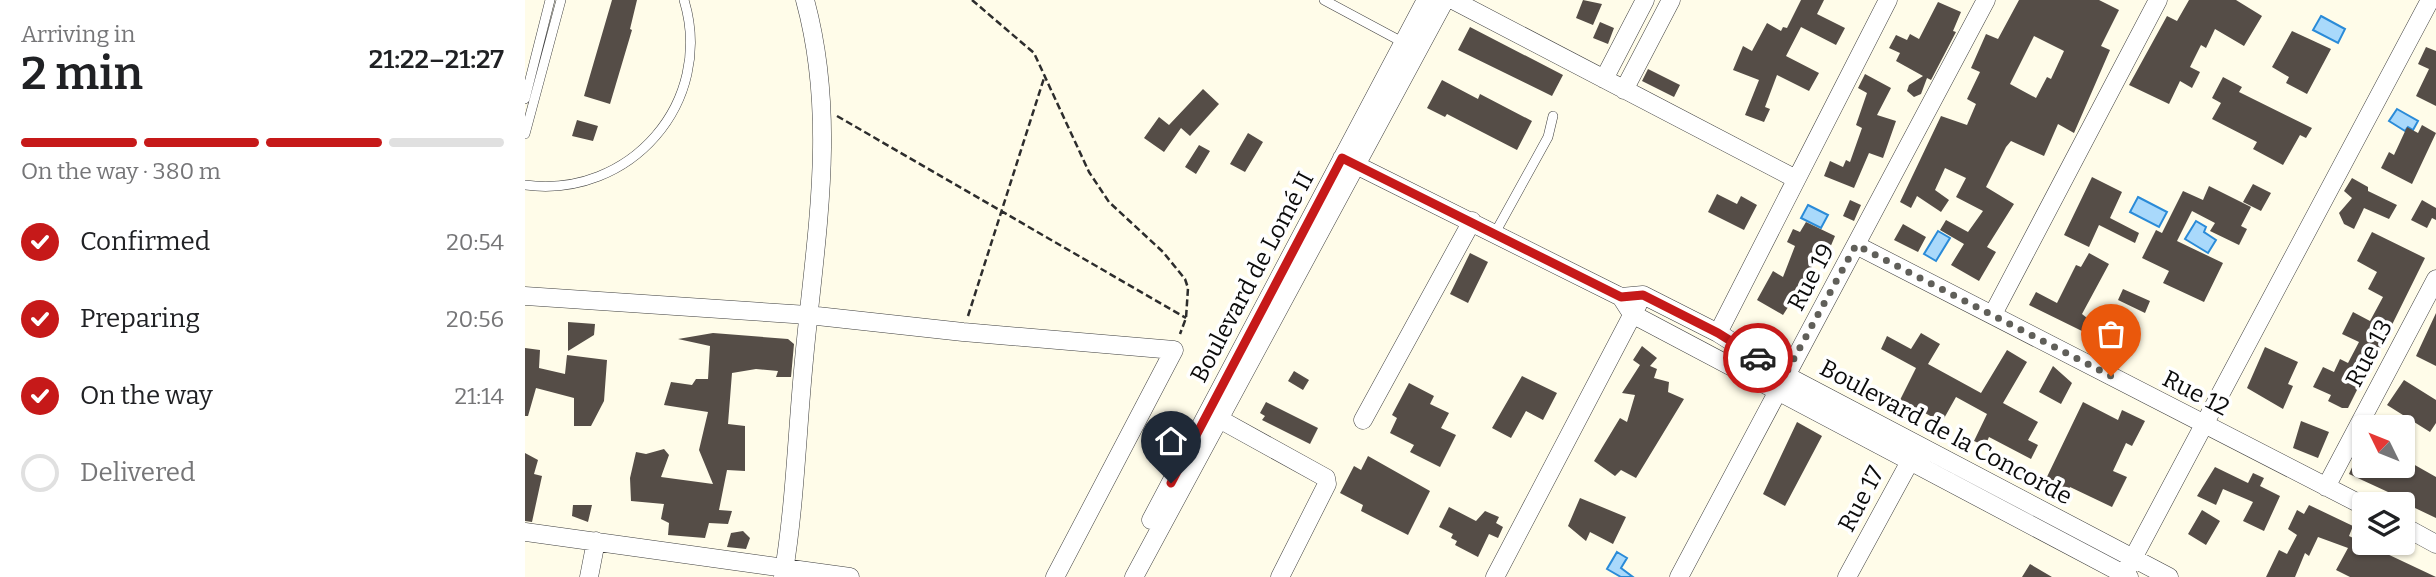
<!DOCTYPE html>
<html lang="en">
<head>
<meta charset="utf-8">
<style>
	body { margin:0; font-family:Bitter,serif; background:#f6f6f6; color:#202124; height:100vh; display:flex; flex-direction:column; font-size:26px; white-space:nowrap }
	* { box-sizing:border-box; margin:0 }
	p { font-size:23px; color:#757577 }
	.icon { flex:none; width:38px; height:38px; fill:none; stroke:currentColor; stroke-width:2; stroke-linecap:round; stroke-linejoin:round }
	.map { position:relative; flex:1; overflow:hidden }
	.side { display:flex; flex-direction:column; background:#fff; width:525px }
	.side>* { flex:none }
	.needle { width:46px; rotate:313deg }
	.controls { position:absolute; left:1827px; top:415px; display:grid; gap:14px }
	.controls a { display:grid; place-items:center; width:63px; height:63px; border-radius:7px; background:#fff; box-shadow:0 2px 5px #0004; font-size:35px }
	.pin { position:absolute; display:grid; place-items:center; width:60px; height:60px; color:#fff; margin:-72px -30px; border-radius:50% 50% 50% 0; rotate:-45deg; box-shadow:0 0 7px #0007 }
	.pin .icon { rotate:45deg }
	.courier { position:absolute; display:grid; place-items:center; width:70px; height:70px; margin:-35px; border:5px solid #c61919; border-radius:50%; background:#fff; color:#222; box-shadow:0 2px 9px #0007 }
	.overview em { font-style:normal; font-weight:600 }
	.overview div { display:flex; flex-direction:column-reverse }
	.overview { display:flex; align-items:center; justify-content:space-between; height:119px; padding:0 21px }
	h1 { font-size:46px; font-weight:600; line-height:52px }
	.bar { display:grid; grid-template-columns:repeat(4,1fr); gap:10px 7px; align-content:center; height:84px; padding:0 21px }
	.bar i { height:9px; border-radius:5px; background:#e0e0e0 }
	.bar .selected { background:#c61919 }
	.bar p { grid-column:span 4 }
	ol { padding:0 21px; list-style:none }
	li { display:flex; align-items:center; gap:21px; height:77px }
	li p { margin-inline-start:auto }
	li .icon { padding:7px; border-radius:50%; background:#c61919; color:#fff; stroke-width:4 }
	li:last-child { color:#757577 }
	li i { width:38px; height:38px; border:4px solid #e0e0e0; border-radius:50% }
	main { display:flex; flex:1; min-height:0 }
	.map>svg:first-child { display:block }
</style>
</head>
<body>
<main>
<section class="side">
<div class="overview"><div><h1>2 min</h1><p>Arriving in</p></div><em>21:22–21:27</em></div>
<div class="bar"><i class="selected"></i><i class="selected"></i><i class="selected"></i><i></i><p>On the way · 380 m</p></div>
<ol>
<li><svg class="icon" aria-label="check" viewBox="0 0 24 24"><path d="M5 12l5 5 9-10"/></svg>Confirmed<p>20:54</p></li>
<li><svg class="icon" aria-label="check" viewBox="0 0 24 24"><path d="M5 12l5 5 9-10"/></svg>Preparing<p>20:56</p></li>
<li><svg class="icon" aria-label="check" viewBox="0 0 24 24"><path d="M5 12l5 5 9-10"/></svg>On the way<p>21:14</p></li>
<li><i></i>Delivered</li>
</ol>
</section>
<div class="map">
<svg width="1911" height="577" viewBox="0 0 1911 577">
	<rect width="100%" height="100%" fill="#fffce9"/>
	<path fill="#a9d9fb" stroke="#2a8bd8" stroke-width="2" d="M1796 16 1820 29 1813 43 1788 30Z
		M1872 109 1893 121 1888 130 1883 127 1880 131 1864 121Z
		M1613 197 1642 212 1634 227 1605 212Z
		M1283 205 1303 215 1296 228 1276 218Z
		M1671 221 1681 227 1679 232 1691 240 1683 253 1660 239Z
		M1413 231 1425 238 1411 261 1399 254Z
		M1092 552 1102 558 1096 568 1108 577H1096L1082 569Z"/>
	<path fill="#554d47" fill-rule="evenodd" d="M87 0H112L105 29 107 30 85 104 59 96Z
		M1058 0 1077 4 1068 25 1051 18Z
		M1276 0H1299L1292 14 1320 28 1311 45 1276 27 1261 56 1294 73 1284 91 1252 75 1240 107 1245 109 1239 122 1220 115 1234 80 1208 70 1218 46 1227 51 1242 23 1256 31 1258 27 1262 28Z
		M1494 0H1574L1594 10 1576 46 1585 50 1549 133 1533 124 1519 156 1486 141 1481 147 1461 187 1489 204 1462 247 1471 252 1454 281 1426 265 1439 244 1415 230 1421 220 1443 232 1458 211 1431 197 1441 178 1420 168 1410 190 1424 200 1416 212 1392 196 1386 208 1375 202 1416 116 1442 125 1451 104 1442 99 1455 72 1446 68 1461 34 1473 39ZM1509 36 1539 51 1526 79 1522 77 1511 98 1485 84Z
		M1664 0H1711L1737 16 1719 46 1690 29 1681 48 1676 45 1665 67 1675 72 1667 88 1655 81 1644 104 1604 85 1642 16 1652 21Z
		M1413 2 1436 12 1428 31 1431 32 1406 80 1402 78 1396 94 1389 97 1382 91 1384 85 1398 76 1371 61 1375 53 1364 48 1371 35 1382 40 1385 34 1394 39Z
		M1075 22 1089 28 1083 44 1068 38Z
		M945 27 1038 75 1027 96 933 50Z
		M1767 31 1806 49 1782 94 1761 83 1764 77 1747 67Z
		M1901 47 1911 51V106L1891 96 1904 69 1893 64Z
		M1123 69 1155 85 1149 97 1117 81Z
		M1340 74 1366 88 1352 115 1371 121 1358 158 1344 153 1329 188 1299 176 1305 161 1318 167 1321 160 1325 162 1337 128 1331 125 1342 93 1333 88Z
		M1698 77 1717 87 1714 92 1787 128 1781 138 1775 135 1758 165 1728 149 1732 142 1687 119 1696 103 1687 98Z
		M917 80 953 99 955 94 1007 121 992 150 922 114 920 117 902 108Z
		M678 89 694 104 665 136 656 128 639 152 619 138 634 117 644 125Z
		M52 120 73 126 68 141 47 136Z
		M1897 125 1911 133 1887 184 1856 168 1864 152 1869 155 1882 127 1893 133Z
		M723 133 738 142 720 172 705 164Z
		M674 145 685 151 671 174 660 167Z
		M1567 177 1597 192 1585 218 1614 233 1610 243 1574 225 1564 247 1539 235Z
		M1827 178 1843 187V191L1872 205 1864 219 1839 208 1829 229 1819 224 1814 213 1827 198 1819 191Z
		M1728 184 1746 193 1736 211 1718 202Z
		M1684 186 1726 207 1716 226 1722 229 1714 245 1685 231 1690 223 1667 211 1652 241 1698 263 1679 302 1638 283 1644 271 1617 258 1631 230 1637 233 1658 191 1678 200Z
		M1192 194 1212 204 1216 196 1232 205 1219 230 1183 212Z
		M1325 200 1336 205 1329 221 1318 216Z
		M1897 200 1911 208V220L1907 218 1902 228 1886 220Z
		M1281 222 1310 236 1302 255 1293 251 1283 276 1258 315 1232 300 1248 271 1258 277 1270 246 1262 242 1268 229 1275 232Z
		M1378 224 1401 237 1393 252 1369 240Z
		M1847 232 1900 258 1859 341 1852 354 1848 352 1837 373 1840 374 1823 408H1817L1803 401 1806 395 1788 387 1798 367 1809 372 1815 359 1823 363 1834 342 1817 334 1828 312 1845 321 1858 297 1843 289 1852 272 1832 261Z
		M945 253 963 262 943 303 925 294Z
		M1564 253 1584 264 1557 314 1582 334 1574 343 1559 332 1504 305 1511 292 1532 303 1551 265 1556 267Z
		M1598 289 1625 301 1620 313 1593 300Z
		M1911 313V366L1891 356Z
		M43 322 70 324 69 335 43 351Z
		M188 333 263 339 269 344 266 377H251L253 371 231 369 207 373 203 424 220 426V471L202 470 194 510 207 511 203 524 184 523 180 538 143 535 144 523 136 519 139 504 106 501 105 478 111 452 121 454 139 449 144 455 136 477 188 484 174 450 183 412 139 405 146 382 167 385 171 379H183L185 346 153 339Z
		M1396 333 1415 344 1403 364 1456 393 1482 350 1502 362 1478 403 1513 422 1503 440 1513 445 1506 459 1464 437 1460 446 1449 441 1462 414 1431 397 1417 422 1375 400 1391 368 1356 349 1362 336 1386 349Z
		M1117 346 1132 358 1125 366 1132 369 1129 378 1144 382 1143 392 1159 399 1111 478 1096 470 1090 476 1069 461 1095 418 1102 422 1110 395 1097 393 1115 365 1108 360Z
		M1740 347 1773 362 1763 384 1768 386 1758 409 1722 388Z
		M0 348 15 350 14 368 40 374 42 355 82 360 79 401 66 426H49V398L11 388 3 416H0Z
		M1528 366 1547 383 1536 404 1514 392Z
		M769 371 784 380 778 390 763 381Z
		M997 376 1032 393 1018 420 1001 411 986 438 967 428Z
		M1879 380 1911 400V423L1905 432 1862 405Z
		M884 383 909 396 905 404 924 413 916 428 931 435 915 467 885 452 889 445 865 433 872 418 867 415Z
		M741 402 793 428 785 444 737 420 740 416 735 413Z
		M1558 402 1593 420 1597 410 1620 421 1607 446 1601 443 1588 471 1602 477 1587 507 1545 487 1542 492 1520 481Z
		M1776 421 1804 432 1793 458 1768 448Z
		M1272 422 1297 436 1260 506 1238 494Z
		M1839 441V466H1878L1881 460 1911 477V518L1890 508 1888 512 1860 497 1863 492 1824 474Z
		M0 453 13 460 9 474 17 476 7 522 0 521Z
		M843 456 905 491 883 535 836 511 838 505 815 493 829 466 836 470Z
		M1690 467 1723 483 1728 473 1739 478 1735 486 1755 496 1739 531 1718 521 1728 502 1698 489 1691 505 1672 496Z
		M1055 498 1101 517 1088 544 1065 532 1061 541 1043 526Z
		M48 505H67L63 522 47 516Z
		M1784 505 1828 526 1824 536 1911 577H1825L1811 570 1823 548 1793 537 1784 556 1780 553 1770 577H1741L1754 550 1762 554 1772 535 1763 529 1772 510 1779 514Z
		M924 507 951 521 960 511 974 517 971 523 978 527 973 538 964 534 953 557 930 545 932 541 926 538 928 534 914 527Z
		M1677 510 1695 521 1681 545 1663 534Z
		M218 531 225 538 221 549 202 547 206 533Z
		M1505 564 1527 577H1497Z"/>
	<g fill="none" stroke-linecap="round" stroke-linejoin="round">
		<g stroke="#3e3e3e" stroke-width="10">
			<path id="service" d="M799 0 881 44
				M0 99 25 0
				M0 134 36 0
				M0 185C105 199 190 102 159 0
				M970 233 1023 137 1028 116"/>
		</g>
		<g stroke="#3e3e3e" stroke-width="19">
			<path id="minor" d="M928 0 1271 179
				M1079 79 1120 0
				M1099 90 1146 0
				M817 158 1096 297 1107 314 1604 577
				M1331 245 1839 506
				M0 296 283 315 438 332 649 350 530 577
				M1096 297 1118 295 1193 333 1260 375 1644 577
				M1468 314 1633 0
				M1193 333 1363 0
				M687 415 801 478 802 484 755 577
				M838 420 947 221
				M1801 487 1911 279
				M626 520 901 0
				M1878 526 1911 544
				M0 532 325 577
				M64 577 71 541
				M258 577C270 506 272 432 279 360 290 239 313 121 280 0
				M609 577 920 0
				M970 577 1113 304
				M1154 577 1461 0
				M1322 577 1389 454
				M1598 577 1905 0"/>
		</g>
		<path stroke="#2d2d2d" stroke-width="2.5" stroke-dasharray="7 3.5" stroke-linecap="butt" d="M447 0 509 53 564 172 584 202 638 252 660 279 663 288 661 318 655 334
			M312 116 661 318
			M443 316 520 75"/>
		<use href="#service" stroke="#fff" stroke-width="9"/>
		<use href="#minor" stroke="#fff" stroke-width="18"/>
	</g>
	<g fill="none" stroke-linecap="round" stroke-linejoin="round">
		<path stroke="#605f59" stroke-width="7" stroke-dasharray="0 12.6" d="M1233 358 1260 375 1331 245 1586 376"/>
		<path stroke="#c61919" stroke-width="9" d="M646 483 817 158 1096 297 1118 295 1193 333 1233 358"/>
	</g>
	<g text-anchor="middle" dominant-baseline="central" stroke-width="7" stroke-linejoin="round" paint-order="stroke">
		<g font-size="24" fill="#0b0b0b" stroke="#fff">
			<text transform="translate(727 277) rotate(-62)">Boulevard de Lomé II</text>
			<text transform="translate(1286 277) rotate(-62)">Rue 19</text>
			<text transform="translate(1844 353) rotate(-62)">Rue 13</text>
			<text transform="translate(1671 393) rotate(27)">Rue 12</text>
			<text transform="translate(1421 432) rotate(28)">Boulevard de la Concorde</text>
			<text transform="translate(1336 499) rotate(-62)">Rue 17</text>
		</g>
	</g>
</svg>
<div class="controls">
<a><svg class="needle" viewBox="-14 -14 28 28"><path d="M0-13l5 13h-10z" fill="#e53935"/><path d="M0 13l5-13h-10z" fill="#757577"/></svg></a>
<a><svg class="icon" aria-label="layers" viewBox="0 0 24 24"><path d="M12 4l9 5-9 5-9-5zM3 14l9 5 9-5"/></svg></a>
</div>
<div class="pin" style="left:1586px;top:376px;background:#ea580c"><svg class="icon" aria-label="bag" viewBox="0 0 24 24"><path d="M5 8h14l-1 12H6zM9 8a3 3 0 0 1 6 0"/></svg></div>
<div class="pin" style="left:646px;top:483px;background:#1f2937"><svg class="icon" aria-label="home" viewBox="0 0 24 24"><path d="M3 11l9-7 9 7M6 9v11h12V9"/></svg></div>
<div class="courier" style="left:1233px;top:358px"><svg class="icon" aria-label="car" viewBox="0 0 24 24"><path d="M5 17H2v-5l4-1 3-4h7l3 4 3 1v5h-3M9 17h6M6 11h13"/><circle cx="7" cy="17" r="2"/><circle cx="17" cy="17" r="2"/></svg></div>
</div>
</main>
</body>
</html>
